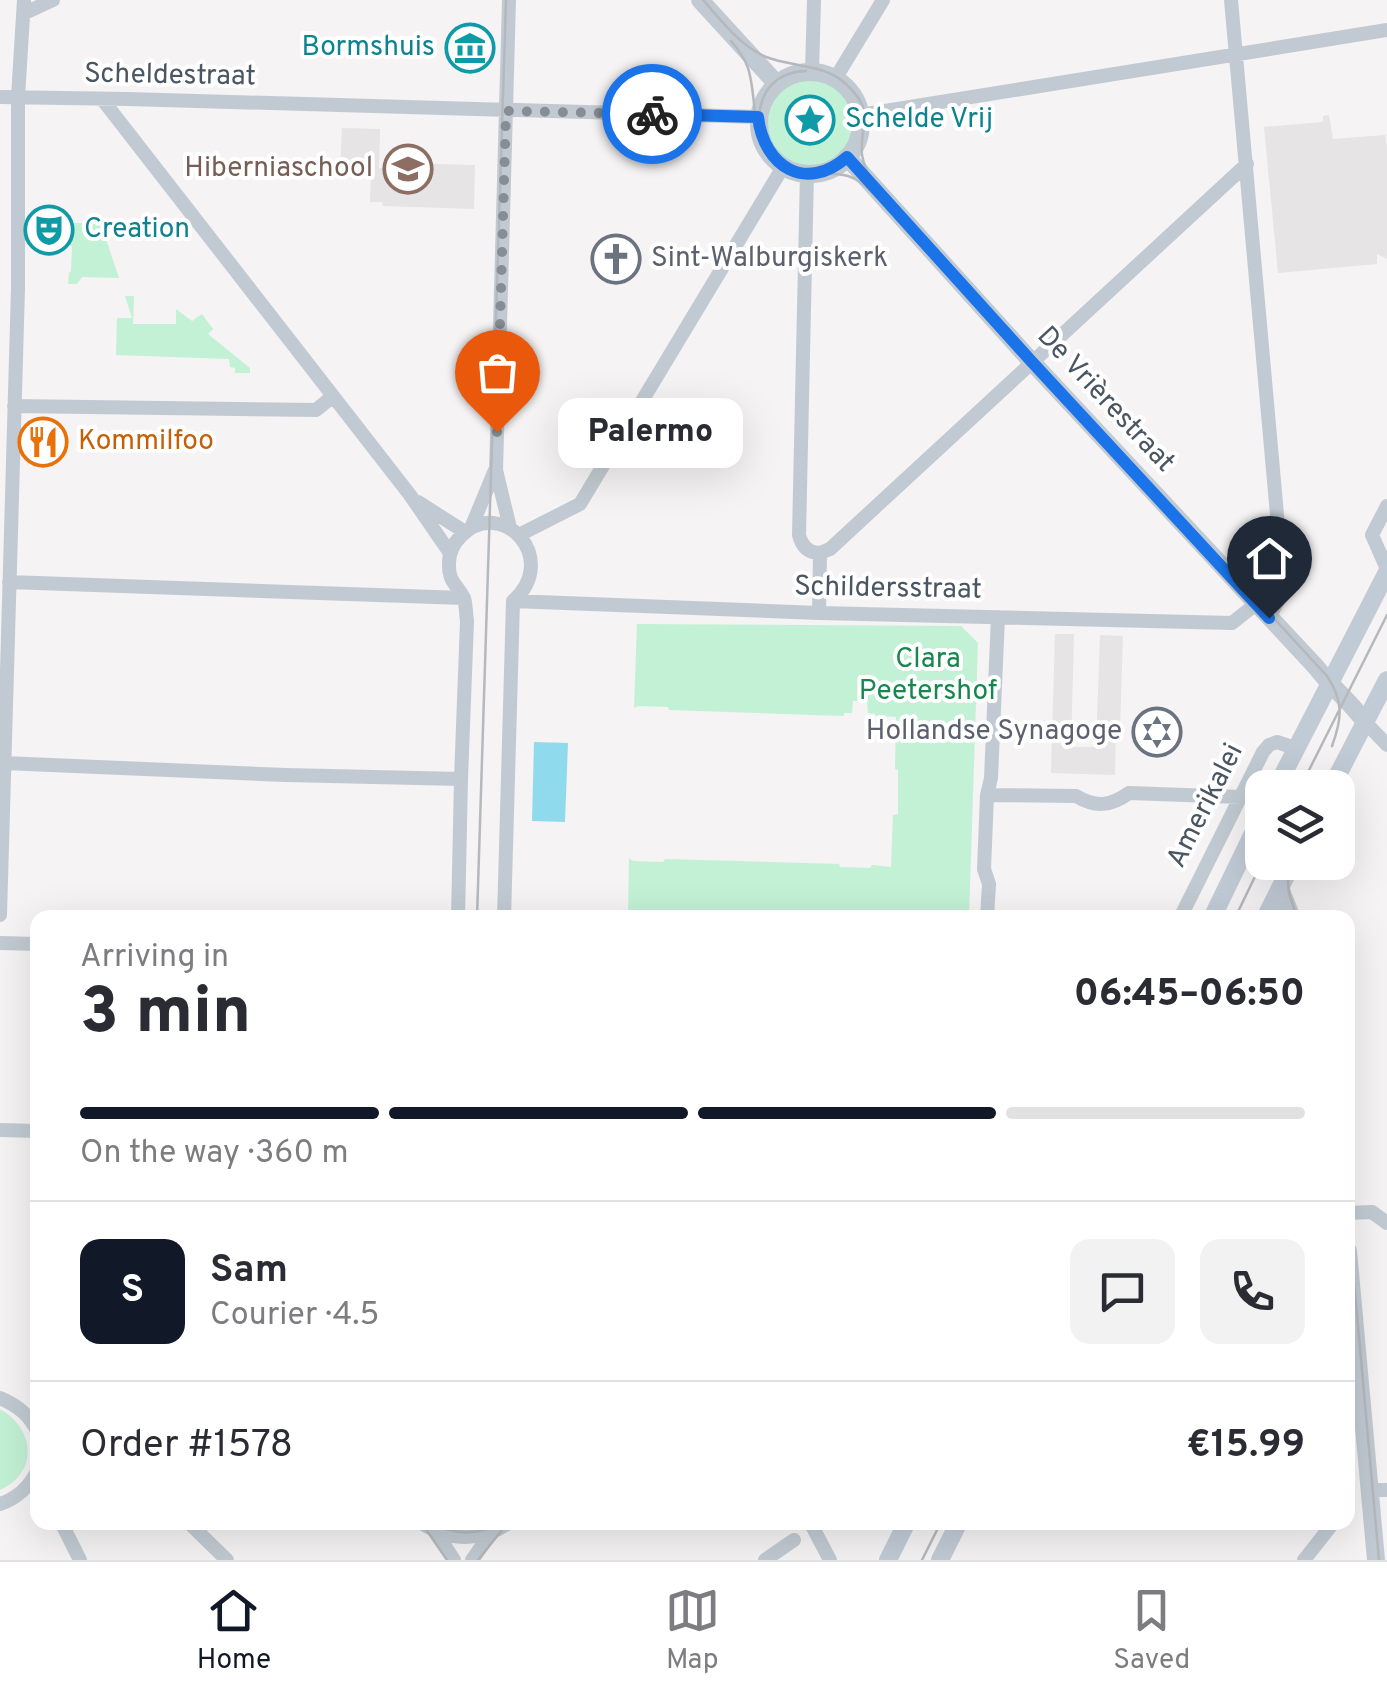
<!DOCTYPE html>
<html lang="en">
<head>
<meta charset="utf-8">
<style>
	body { margin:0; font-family:Overpass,sans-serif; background:#f2f2f3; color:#2b2b33; height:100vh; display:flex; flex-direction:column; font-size:38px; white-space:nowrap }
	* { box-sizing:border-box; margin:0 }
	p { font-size:32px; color:#7c7c81 }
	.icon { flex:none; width:55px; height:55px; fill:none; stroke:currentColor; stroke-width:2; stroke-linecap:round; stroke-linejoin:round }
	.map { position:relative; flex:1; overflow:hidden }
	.details { position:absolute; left:30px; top:910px; width:1325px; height:620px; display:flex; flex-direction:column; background:#fff; border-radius:20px; box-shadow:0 10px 40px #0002 }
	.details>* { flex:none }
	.tools { position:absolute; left:1245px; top:770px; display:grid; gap:20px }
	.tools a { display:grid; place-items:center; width:110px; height:110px; border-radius:20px; background:#fff; box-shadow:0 10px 40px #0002; font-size:50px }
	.pin { position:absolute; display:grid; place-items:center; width:85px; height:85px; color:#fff; margin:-102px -42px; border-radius:50% 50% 50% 0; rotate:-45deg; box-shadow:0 0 10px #0007 }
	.pin .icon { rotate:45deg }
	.courier { position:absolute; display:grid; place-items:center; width:100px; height:100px; margin:-50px; border:8px solid #1a73e8; border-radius:50%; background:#fff; color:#222; box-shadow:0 2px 12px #0007 }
	.bubble { position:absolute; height:70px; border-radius:20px; background:#fff; box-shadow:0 10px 40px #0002; font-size:32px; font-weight:800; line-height:70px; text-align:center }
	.summary em { font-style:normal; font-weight:800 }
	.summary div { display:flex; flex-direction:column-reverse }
	.summary { display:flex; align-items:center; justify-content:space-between; height:170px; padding:0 50px }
	h1 { font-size:65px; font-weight:800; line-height:75px }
	.bar { display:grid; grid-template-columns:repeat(4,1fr); gap:15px 10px; align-content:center; height:120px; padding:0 50px }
	.bar i { height:12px; border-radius:8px; background:#e1e1e2 }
	.bar .on { background:#111827 }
	.bar p { grid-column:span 4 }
	.line { display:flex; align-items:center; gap:25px; padding:0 50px; border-top:2px solid #e1e1e2 }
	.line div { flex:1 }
	.round { display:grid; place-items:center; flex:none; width:105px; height:105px; border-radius:20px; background:#f2f2f3 }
	.tabs { display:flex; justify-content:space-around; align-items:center; height:140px; border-top:2px solid #e1e1e2; background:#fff; font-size:28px; color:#7c7c81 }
	.tabs a { display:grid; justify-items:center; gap:5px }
	.tabs .on { color:#111827 }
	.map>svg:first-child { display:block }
</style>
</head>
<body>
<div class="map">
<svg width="1387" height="1560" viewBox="0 0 1387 1560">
	<rect width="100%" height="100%" fill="#f5f3f3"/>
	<path fill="#e6e4e5" d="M1329 115 1333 139 1385 135 1387 148V259L1377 254V264L1278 273 1264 127 1323 122V116Z
		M342 128 380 129 379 168H402L403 163 475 165 474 209 383 206 382 202H370L371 171 340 170Z
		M1055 634H1074L1071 747H1096L1100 635 1123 636 1120 727H1116L1115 775 1051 773Z"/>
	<path fill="#c3f1d5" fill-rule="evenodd" d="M813 74C837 78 858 94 858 120 858 136 852 151 838 160 773 206 724 80 813 74ZM811 96 835 122 809 145 785 118Z
		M73 223 101 224 119 278 82 277 77 284H68L69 273 71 271 72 247 70 245V237L72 235Z
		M125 296H134L133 324H176V309L192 321 202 314 213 329 208 334 250 368V373H235V368L230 367 229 359 116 355 117 318H132Z
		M637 624 961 626 978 643 969 917H628L629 858 633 861 663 862 665 859 839 864 840 867 870 868 872 865 891 867 893 815 898 814V770L895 769 896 717 876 716 875 714 868 713 867 701H853L852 713H844V716L669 710 668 707 638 706 634 708Z
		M0 1409C35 1429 39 1472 0 1490Z"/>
	<path fill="#90daee" d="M534 742 568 743 565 822 532 821Z"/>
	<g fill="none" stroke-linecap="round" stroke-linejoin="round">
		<path stroke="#c1cad2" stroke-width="14" d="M509 0 496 470 510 528
			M1231 0 1279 537 1282 593 1269 618
			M25 13 53 0
			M812 72 814 0
			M835 79 883 0
			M0 97 128 99 759 117
			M102 99 410 495 450 553
			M860 115 1387 30
			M807 173 799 535C802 547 809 553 820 553
			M14 406 316 410 332 397
			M418 502 465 532
			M1387 506 1372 535 1387 569
			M471 528 495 470
			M519 535 580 504 783 167
			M820 553 830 549 1247 164
			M9 582 463 598
			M513 601 819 613 1232 623 1256 604
			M819 613 820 553
			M1365 722 1387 745
			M4 763 286 775 461 779
			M987 795 1076 796C1096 808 1111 806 1129 793L1241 797
			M0 915 18 288V97L24 0
			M458 918 461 779 467 621C466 615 466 604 464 598 457 584 448 582 449 563 449 553 454 543 461 536 502 495 561 559 513 601L504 918
			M987 918 989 884 984 869 987 795 991 778 998 617
			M1180 918 1263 752 1269 745 1277 742 1295 748
			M0 943 38 944
			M0 1130 38 1131
			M1348 1213 1372 1212 1387 1223
			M0 1398C18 1406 30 1415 38 1433
			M1369 1490H1387
			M0 1504C18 1498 29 1487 38 1470
			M61 1522 80 1560
			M188 1522 227 1560
			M420 1522C449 1542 482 1542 510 1522
			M810 1522 830 1560
			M436 1532 454 1560
			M472 1560 491 1533
			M765 1560 794 1540
			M1304 1560 1334 1522"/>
		<path stroke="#c1cad2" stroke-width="18" d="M700 0 777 84
			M759 123a51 51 0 1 1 102 0a51 51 0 1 1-102 0Z
			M847 157 1032 362 1316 667C1331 687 1350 701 1365 722
			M1280 888 1292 918
			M1348 1251 1376 1560"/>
		<path stroke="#c1cbd6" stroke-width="18" d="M1276 788 1387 572
			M1331 788 1387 680
			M1212 918 1262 815
			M1265 918 1293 862
			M888 1560 907 1522
			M940 1560 959 1522"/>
		<path stroke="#b5b8bd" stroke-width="2.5" d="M703 0C721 20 740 46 766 57 792 67 825 64 846 84 877 113 859 124 862 155 864 169 872 179 879 190L1327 676C1344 701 1342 719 1332 746
			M731 41C738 49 744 57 748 68 758 98 749 143 778 165 800 181 824 169 848 176 858 179 866 186 874 194
			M759 117C761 89 777 72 806 71
			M1300 788 1387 615
			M1286 862 1289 893 1297 918
			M477 918 506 0
			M1235 918 1262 862
			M1348 1215 1379 1560
			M421 1522 447 1560
			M428 1522C452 1535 479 1536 503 1522
			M478 1560 506 1525
			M922 1560 941 1522"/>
	</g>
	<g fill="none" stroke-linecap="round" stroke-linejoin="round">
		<path stroke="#868d94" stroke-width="10" stroke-dasharray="0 18" d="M497 432 506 111 652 114"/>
		<path stroke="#1a73e8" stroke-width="12" d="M652 114 758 117C764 167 806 193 847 157L1032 362 1269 618"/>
	</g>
	<defs>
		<g id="museum-ring" transform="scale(2.5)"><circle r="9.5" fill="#fff" stroke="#0f9aa8" stroke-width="1.5"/><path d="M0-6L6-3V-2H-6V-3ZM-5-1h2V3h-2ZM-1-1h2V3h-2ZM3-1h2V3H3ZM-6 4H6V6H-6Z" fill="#0f9aa8"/></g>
		<g id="sight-ring" transform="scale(2.5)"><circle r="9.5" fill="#fff" stroke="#0f9aa8" stroke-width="1.5"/><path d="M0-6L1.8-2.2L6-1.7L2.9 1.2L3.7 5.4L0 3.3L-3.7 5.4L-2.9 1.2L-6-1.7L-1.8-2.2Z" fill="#0f9aa8"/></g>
		<g id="school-ring" transform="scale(2.5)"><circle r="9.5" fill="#fff" stroke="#8d6e63" stroke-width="1.5"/><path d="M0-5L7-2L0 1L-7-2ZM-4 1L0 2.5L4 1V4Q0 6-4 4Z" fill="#8d6e63"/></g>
		<g id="theatre-ring" transform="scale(2.5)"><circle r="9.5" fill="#fff" stroke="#0f9aa8" stroke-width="1.5"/><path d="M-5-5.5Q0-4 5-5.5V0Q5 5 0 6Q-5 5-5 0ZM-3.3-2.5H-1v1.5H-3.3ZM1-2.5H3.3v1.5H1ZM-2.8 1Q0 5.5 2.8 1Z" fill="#0f9aa8"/></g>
		<g id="church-ring" transform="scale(2.5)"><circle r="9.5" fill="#fff" stroke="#6b7280" stroke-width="1.5"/><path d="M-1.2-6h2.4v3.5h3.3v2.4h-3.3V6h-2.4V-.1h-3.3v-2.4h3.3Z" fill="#6b7280"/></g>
		<g id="restaurant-ring" transform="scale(2.5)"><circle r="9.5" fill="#fff" stroke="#e8710a" stroke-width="1.5"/><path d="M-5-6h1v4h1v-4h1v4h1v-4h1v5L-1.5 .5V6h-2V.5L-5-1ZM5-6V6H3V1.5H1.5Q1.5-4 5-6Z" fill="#e8710a"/></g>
		<g id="synagogue-ring" transform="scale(2.5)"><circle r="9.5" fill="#fff" stroke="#6b7280" stroke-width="1.5"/><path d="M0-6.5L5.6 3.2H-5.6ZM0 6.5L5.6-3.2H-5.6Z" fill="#6b7280"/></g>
	</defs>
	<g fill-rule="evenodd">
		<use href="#museum-ring" x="470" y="48"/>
		<use href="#sight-ring" x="810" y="120"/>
		<use href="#school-ring" x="408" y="169"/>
		<use href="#theatre-ring" x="49" y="230"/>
		<use href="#church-ring" x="616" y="259"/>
		<use href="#restaurant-ring" x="43" y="442"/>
		<use href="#synagogue-ring" x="1157" y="732"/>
	</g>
	<g text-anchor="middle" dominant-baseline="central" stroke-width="8" stroke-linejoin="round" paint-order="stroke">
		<g font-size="28" fill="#0d838f" stroke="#fff" text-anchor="start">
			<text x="435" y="48" text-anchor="end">Bormshuis</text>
			<text x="845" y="120">Schelde Vrij</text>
			<text x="84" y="230">Creation</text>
		</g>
		<g font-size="28" fill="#4a5661" stroke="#fff">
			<text transform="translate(170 76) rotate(1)">Scheldestraat</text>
			<text transform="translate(1105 400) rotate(47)">De Vrièrestraat</text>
			<text transform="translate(888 589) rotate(1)">Schildersstraat</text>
			<text transform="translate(1206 806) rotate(-63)">Amerikalei</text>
		</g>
		<g font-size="28" fill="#785e54" stroke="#fff" text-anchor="end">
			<text x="373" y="169">Hiberniaschool</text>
		</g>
		<g font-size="28" fill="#5b616d" stroke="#fff" text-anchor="start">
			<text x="651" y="259">Sint-Walburgiskerk</text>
			<text x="1122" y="732" text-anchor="end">Hollandse Synagoge</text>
		</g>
		<g font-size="28" fill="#c56008" stroke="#fff" text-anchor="start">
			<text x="78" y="442">Kommilfoo</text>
		</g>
		<g font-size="28" fill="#17864f" stroke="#fff">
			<text x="928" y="660">Clara<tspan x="928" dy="32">Peetershof</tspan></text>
		</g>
	</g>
</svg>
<div class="tools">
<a><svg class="icon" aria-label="layers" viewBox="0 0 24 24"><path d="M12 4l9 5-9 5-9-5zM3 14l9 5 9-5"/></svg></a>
</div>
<div class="pin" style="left:497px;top:432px;background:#ea580c"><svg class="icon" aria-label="bag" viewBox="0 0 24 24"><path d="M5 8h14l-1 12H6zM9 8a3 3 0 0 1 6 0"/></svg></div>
<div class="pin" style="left:1269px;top:618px;background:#1f2937"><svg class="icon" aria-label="home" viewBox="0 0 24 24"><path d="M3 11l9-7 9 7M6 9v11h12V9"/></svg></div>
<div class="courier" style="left:652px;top:114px"><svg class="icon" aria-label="bike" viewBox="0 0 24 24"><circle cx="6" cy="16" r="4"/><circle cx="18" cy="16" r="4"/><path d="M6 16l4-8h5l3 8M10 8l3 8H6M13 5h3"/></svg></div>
<div class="bubble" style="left:558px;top:398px;width:185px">Palermo</div>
<section class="details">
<div class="summary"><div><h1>3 min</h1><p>Arriving in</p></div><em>06:45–06:50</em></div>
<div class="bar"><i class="on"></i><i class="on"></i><i class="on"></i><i></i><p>On the way · 360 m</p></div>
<div class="line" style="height:180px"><b class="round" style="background:#111827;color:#fff">S</b><div><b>Sam</b><p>Courier · 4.5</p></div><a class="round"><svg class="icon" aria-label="chat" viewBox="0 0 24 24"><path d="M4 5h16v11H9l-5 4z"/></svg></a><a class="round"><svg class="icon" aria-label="phone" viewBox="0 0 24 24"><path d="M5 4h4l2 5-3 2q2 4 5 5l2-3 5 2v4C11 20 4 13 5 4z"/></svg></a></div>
<div class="line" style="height:130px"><div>Order #1578</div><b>€15.99</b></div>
</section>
</div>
<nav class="tabs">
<a class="on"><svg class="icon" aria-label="home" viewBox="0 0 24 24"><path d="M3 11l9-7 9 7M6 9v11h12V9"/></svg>Home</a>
<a><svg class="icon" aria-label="map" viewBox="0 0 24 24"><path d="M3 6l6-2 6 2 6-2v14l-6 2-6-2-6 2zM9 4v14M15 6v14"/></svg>Map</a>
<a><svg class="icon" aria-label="saved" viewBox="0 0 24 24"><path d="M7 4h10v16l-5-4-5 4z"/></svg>Saved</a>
</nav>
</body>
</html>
